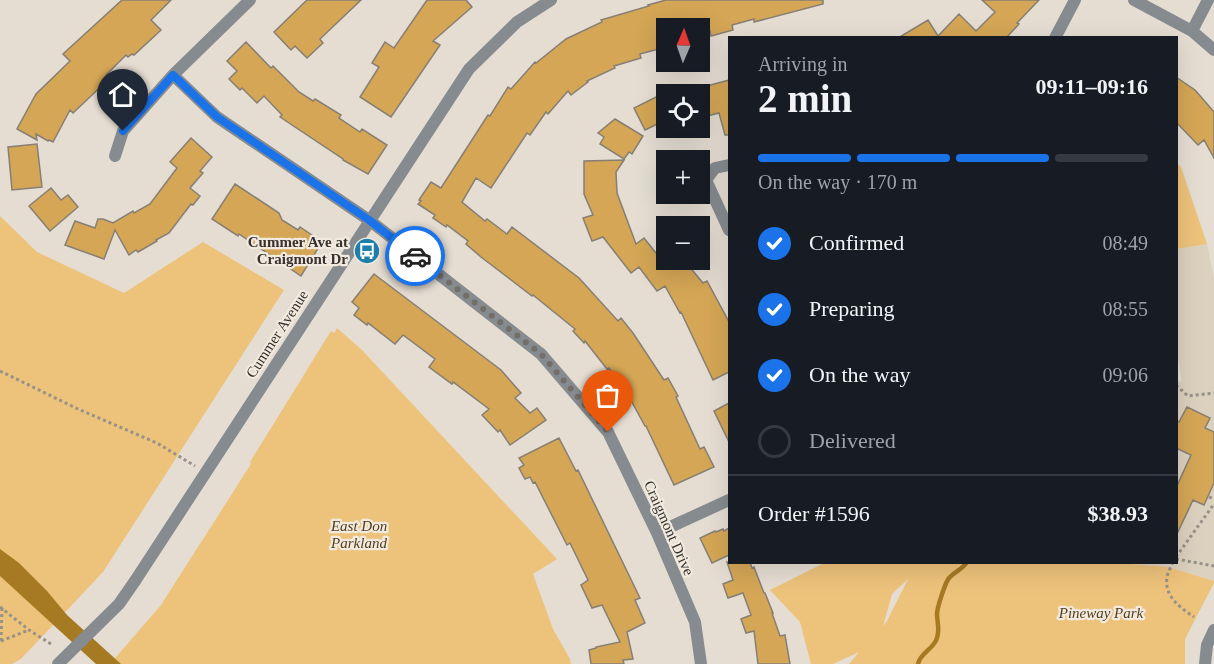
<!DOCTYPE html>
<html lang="en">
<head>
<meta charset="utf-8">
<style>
	body { margin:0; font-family:"Times New Roman",serif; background:#242831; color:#f1f3f6; height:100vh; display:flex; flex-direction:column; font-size:22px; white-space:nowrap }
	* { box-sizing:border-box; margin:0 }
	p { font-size:20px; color:#9ea1a6 }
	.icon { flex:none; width:33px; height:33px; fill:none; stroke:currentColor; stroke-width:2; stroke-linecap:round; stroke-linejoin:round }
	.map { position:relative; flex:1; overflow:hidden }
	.side { position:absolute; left:728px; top:36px; width:450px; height:528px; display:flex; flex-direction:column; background:#171b24; border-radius:0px; box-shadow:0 6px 24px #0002 }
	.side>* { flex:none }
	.needle { width:39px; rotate:2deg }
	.buttons { position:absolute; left:656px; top:18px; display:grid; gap:12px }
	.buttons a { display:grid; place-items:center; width:54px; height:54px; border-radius:0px; background:#171b24; box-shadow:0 6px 24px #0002; font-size:30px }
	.pin { position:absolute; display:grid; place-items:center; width:51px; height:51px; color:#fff; margin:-62px -26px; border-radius:50% 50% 50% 0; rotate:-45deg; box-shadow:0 0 6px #0007 }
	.pin .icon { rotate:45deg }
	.courier { position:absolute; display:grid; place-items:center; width:60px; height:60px; margin:-30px; border:4px solid #1a73e8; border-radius:50%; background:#fff; color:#222; box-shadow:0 2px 8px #0007 }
	.overview em { font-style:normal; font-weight:700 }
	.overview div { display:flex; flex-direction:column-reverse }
	.overview { display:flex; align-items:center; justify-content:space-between; height:102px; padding:0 30px }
	h1 { font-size:39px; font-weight:700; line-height:45px }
	.bar { display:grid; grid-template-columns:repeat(4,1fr); gap:9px 6px; align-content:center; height:72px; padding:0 30px }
	.bar i { height:8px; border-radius:4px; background:#363941 }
	.bar .current { background:#1a73e8 }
	.bar p { grid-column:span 4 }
	.line { display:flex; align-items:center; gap:15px; padding:0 30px; border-top:2px solid #363941 }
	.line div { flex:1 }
	ol { padding:0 30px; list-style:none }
	li { display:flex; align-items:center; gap:18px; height:66px }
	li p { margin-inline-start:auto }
	li .icon { padding:6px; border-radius:50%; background:#1a73e8; color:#fff; stroke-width:4 }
	li:last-child { color:#9ea1a6 }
	li i { width:33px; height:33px; border:3px solid #363941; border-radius:50% }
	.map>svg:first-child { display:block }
</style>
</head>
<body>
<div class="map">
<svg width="1214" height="664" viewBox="0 0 1214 664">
	<rect width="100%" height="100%" fill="#e5ddd2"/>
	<path fill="#dcd0be" d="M1207 244 1214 278V581L1168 567 1119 563 1176 562V380L1182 382 1176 346V249Z"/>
	<path fill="#edc27b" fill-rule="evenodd" d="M1176 162 1181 167 1207 244 1176 249Z
		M0 216 37 252 124 293 203 242 284 290 103 572 21 659 12 664H0Z
		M337 328 362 350 557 559 533 574 553 629 570 659 571 664H110L161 605 251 464 250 462 331 331 334 333Z
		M826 562 1119 563 1168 567 1214 581V583L1185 639V664H849L859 652 833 664H811L800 622 770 590ZM908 579 887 621 883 626 892 594Z"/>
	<path fill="#a67923" d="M0 549 19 563 47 591 67 615 121 664H96L0 576Z"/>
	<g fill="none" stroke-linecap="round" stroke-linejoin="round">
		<path stroke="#a67923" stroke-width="4.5" d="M918 664C920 653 934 649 937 638 940 629 937 622 937 614 937 608 945 583 949 578 954 572 963 569 967 562"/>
	</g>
	<path fill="#d4a655" stroke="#867f74" stroke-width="1.5" d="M122 0H171L151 20 161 30 134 55 132 54 128 57 126 55 106 75 109 79 73 113 70 110 53 142 49 140 48 141 36 134 37 140 17 129 36 94 70 61 63 54Z
		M307 0H361L320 39 323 43 307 58 295 46 291 50 274 32Z
		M427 0H466L472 7 433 41 440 45 391 117 360 97 379 67 372 63 385 42 394 48Z
		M666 0H823V4L754 22V19L732 25 733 30 711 36 710 31 699 34V28H661L666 47 640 54 641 58 614 66 615 68 587 81 588 82 571 95 568 91 548 114 546 112 530 135 527 133 491 188 476 178 462 202 485 221 487 219 507 234 512 227 579 278 618 321 621 318 633 333 664 380 668 378 678 396 676 397 700 449 704 447 714 467 674 485 646 426H645L628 395 627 396 609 368 607 369 585 341 584 343 573 331 575 329 533 295 532 296 481 257 466 244 468 241 447 225 446 227 433 218 435 215 418 204 421 201 419 200 431 182 441 188 488 115 490 116 508 87 511 89 535 62 536 63 566 39 602 22 601 20 649 6 648 5Z
		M982 0H1039L1017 23 1019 24 1006 38H898L928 20 938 36 959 14 976 31 995 12Z
		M246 42 271 68 273 66 299 92 313 101 315 99 341 115 339 118 360 132 362 129 387 145 368 174 343 160V159L280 117 282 115 264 96 257 103 242 88 240 90 229 79 237 71 227 61Z
		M1176 77 1195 90 1214 112V158L1204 140 1198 145 1176 122Z
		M729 80V135H725L719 113 699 118V88Z
		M666 92V120L645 130 634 108Z
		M615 119 643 136 632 154 629 152 624 159 600 144 604 137 598 133Z
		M191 138 212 157 200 171 203 173 190 188 200 196 193 205 191 204 169 233 156 240 157 241 138 252 136 250 129 255 115 230 104 259 65 245 75 221 95 228 98 219H103L113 223 133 211 134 213 150 204 177 168 170 162Z
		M37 144 42 187 12 190 8 147Z
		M624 160 616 172 617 193 636 244 644 238 660 258 666 253V260H684L703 283 707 281 729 322V372L713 380 681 312 680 313 665 286 657 291 639 267 631 273 603 237 592 241 583 218 593 215 584 194V161Z
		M235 184 279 213 282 220 298 230 300 227 322 242 301 276 239 234 238 236 212 219Z
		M51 188 61 200 68 195 78 207 50 231 29 206Z
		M374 274 501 370 521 393 515 398 530 413 537 408 546 420 510 445 500 430 498 432 482 415 489 409 453 382 452 384 429 367 435 359 403 335 395 344 368 323 367 325 354 315 359 308 352 302Z
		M729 403V442L714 411Z
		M1187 407 1210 418 1205 428 1214 432V483L1204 505 1193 500 1176 536V488L1191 455 1176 448V420L1179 422Z
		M559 438 576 471 578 470 640 598 635 600 645 623 627 632 633 659 623 660 624 664H591L589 650 596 648V647L620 642 602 605 592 608 581 585 588 580 570 543 567 545 535 482 533 483 530 477 525 479 519 468 524 465 519 458Z
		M729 528V555L712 563 700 538 715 531 716 532 723 529 724 531Z
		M727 562H750L752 568 754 567 764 593H765L773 613H772L780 636 785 635 790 664H758L754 631 746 633 741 619 751 615 743 593 728 598 723 584 733 580Z"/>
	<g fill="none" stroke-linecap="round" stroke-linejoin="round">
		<path stroke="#979189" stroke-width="3" stroke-dasharray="3 3" stroke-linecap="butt" d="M0 371 78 409 157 443 195 466
			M1176 385 1188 396 1214 393
			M1209 497 1214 499
			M1176 557 1214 504
			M1176 559 1214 566
			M1173 562C1171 567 1168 572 1167 577 1164 597 1180 607 1194 617
			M0 607 29 630 51 644
			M1 641 2 608
			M1 641 29 630"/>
		<path stroke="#868b8f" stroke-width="12" d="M1134 0 1192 31 1214 50
			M1192 31 1208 0
			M1055 38 1075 0
			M173 75 217 117 369 220 541 354 608 432 657 533 695 622 701 664
			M115 156 123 131 173 75 250 0
			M729 165 715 168 706 180 729 230
			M657 533 729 500
			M1205 664 1207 645 1214 630"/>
		<path stroke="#868b8f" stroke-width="12" d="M135 581 469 69 517 22 551 0"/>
		<path stroke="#868b8f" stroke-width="12" d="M58 664 119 604 135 581"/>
	</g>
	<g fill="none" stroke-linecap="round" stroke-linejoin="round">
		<path stroke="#736e67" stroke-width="6" stroke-dasharray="0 10.8" d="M415 256 541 354 608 432"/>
		<path stroke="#1a73e8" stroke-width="8" d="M123 131 173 75 217 117 369 220 415 256"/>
	</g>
	<defs>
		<g id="bus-disc" transform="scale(1.35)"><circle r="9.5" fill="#1e7fab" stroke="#f2eadf"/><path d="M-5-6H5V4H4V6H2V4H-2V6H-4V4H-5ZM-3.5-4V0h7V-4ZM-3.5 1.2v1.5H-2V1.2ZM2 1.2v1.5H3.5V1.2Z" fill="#fff"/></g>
	</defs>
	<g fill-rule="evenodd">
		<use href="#bus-disc" x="367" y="251"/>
	</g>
	<g text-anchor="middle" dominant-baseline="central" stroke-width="4.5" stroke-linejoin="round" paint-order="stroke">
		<g font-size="15" font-weight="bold" fill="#35322d" stroke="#f2eadf" text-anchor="end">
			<text x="348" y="242">Cummer Ave at<tspan x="348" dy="17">Craigmont Dr</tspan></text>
		</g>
		<g font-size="15" fill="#35322d" stroke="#f2eadf">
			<text transform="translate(277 334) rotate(-57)">Cummer Avenue</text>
			<text transform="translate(669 528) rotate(66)">Craigmont Drive</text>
		</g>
		<g font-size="15" font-style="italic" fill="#523e1c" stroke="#f2eadf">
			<text x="359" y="526">East Don<tspan x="359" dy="17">Parkland</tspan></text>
			<text x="1101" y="613">Pineway Park</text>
		</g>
	</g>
</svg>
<div class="buttons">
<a><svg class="needle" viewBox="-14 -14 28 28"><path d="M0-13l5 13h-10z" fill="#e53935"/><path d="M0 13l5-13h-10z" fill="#9ea1a6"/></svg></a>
<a><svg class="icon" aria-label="locate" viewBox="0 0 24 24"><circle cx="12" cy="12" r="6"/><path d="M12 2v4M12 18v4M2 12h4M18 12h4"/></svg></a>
<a>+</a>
<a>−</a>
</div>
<div class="pin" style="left:608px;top:432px;background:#ea580c"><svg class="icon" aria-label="bag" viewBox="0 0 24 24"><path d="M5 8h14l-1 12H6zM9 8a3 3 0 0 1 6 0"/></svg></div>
<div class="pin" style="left:123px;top:131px;background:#1f2937"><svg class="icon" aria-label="home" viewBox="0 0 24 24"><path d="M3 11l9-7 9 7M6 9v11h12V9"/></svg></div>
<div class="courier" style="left:415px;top:256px"><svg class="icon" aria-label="car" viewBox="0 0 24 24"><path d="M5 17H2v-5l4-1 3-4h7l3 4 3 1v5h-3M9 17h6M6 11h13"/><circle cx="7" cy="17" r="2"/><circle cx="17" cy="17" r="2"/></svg></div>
<section class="side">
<div class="overview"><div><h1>2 min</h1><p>Arriving in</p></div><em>09:11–09:16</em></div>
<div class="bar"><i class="current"></i><i class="current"></i><i class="current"></i><i></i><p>On the way · 170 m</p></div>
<ol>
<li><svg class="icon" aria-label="check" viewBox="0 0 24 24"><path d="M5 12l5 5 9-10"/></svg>Confirmed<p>08:49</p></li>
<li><svg class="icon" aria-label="check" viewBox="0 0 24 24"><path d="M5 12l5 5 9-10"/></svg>Preparing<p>08:55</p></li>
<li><svg class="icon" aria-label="check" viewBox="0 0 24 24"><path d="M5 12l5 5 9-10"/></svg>On the way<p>09:06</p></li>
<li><i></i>Delivered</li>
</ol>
<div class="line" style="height:78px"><div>Order #1596</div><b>$38.93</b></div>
</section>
</div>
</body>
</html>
